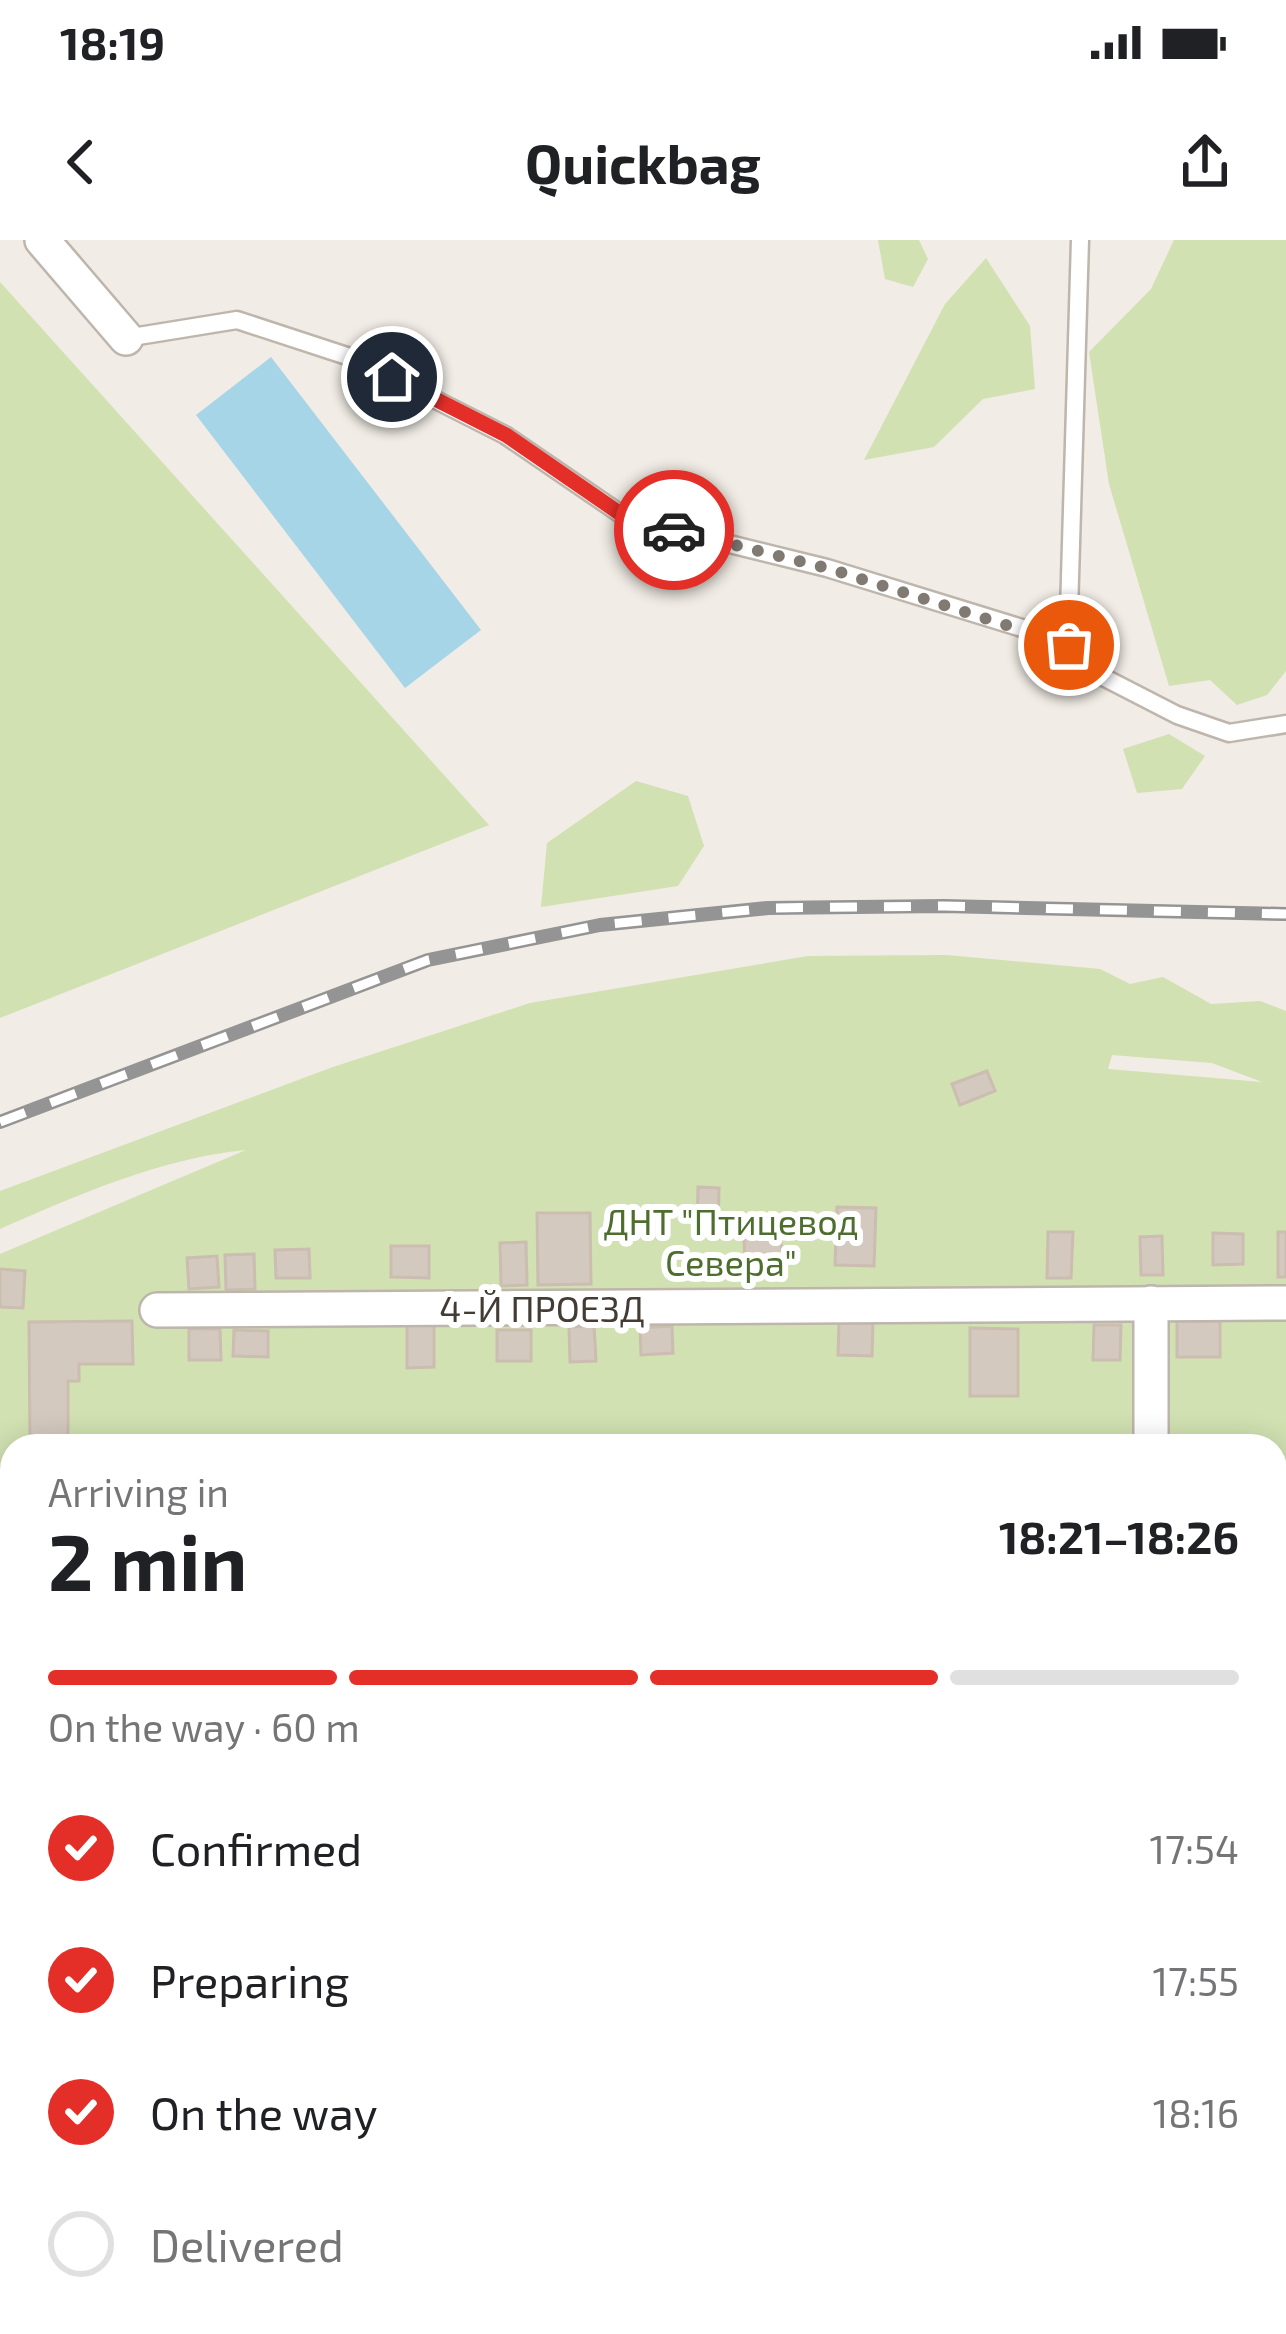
<!DOCTYPE html>
<html lang="en">
<head>
<meta charset="utf-8">
<style>
	body { margin:0; font-family:"Exo 2",sans-serif; background:#f2f2f2; color:#202124; height:100vh; display:flex; flex-direction:column; font-size:45px; white-space:nowrap }
	* { box-sizing:border-box; margin:0 }
	p { font-size:39px; color:#757577 }
	.icon { flex:none; width:66px; height:66px; fill:none; stroke:currentColor; stroke-width:2; stroke-linecap:round; stroke-linejoin:round }
	.map { position:relative; flex:1; overflow:hidden }
	.panel { position:absolute; left:0px; top:1194px; width:1287px; height:900px; display:flex; flex-direction:column; background:#fff; border-radius:36px 36px 0 0; box-shadow:0 6px 30px #0003 }
	.panel>* { flex:none }
	.pin { position:absolute; display:grid; place-items:center; width:102px; height:102px; color:#fff; margin:-51px; border:6px solid #fff; border-radius:50%; box-shadow:0 3px 12px #0007 }
	.courier { position:absolute; display:grid; place-items:center; width:120px; height:120px; margin:-60px; border:9px solid #e42f29; border-radius:50%; background:#fff; color:#222; box-shadow:0 3px 15px #0007 }
	.summary em { font-style:normal; font-weight:700 }
	.summary div { display:flex; flex-direction:column-reverse }
	.summary { display:flex; align-items:center; justify-content:space-between; height:204px; padding:0 48px }
	h1 { font-size:78px; font-weight:700; line-height:90px }
	.bar { display:grid; grid-template-columns:repeat(4,1fr); gap:18px 12px; align-content:center; height:144px; padding:0 48px }
	.bar i { height:15px; border-radius:9px; background:#e0e0e0 }
	.bar .active { background:#e42f29 }
	.bar p { grid-column:span 4 }
	ol { padding:0 48px; list-style:none }
	li { display:flex; align-items:center; gap:36px; height:132px }
	li p { margin-inline-start:auto }
	li .icon { padding:12px; border-radius:50%; background:#e42f29; color:#fff; stroke-width:4 }
	li:last-child { color:#757577 }
	li i { width:66px; height:66px; border:6px solid #e0e0e0; border-radius:50% }
	.status { display:flex; justify-content:space-between; align-items:center; height:84px; padding:0 60px; background:#fff; direction:ltr }
	.status svg { height:33px; fill:currentColor }
	header { display:flex; justify-content:space-between; align-items:center; height:156px; padding:0 48px; background:#fff; font-size:54px; font-weight:700 }
	.map>svg:first-child { display:block }
</style>
</head>
<body>
<div class="status"><b>18:19</b><svg viewBox="0 0 49 12"><path d="M0 12V9h3v3zM5 12V6h3v6zM10 12V3h3v9zM15 12V0h3v12zM26 1h20v11H26zM47 4h2v5h-2z"/></svg></div>
<header><svg class="icon" aria-label="back" viewBox="0 0 24 24"><path d="M15 5l-7 7 7 7"/></svg>Quickbag<svg class="icon" aria-label="share" viewBox="0 0 24 24"><path d="M12 15V3M7 8l5-5 5 5M5 13v7h14v-7"/></svg></header>
<div class="map">
<svg width="1286" height="2094" viewBox="0 0 1286 2094">
	<rect width="100%" height="100%" fill="#f1ece5"/>
	<path fill="#d1e1b2" fill-rule="evenodd" d="M878 0H919L928 19 913 47 885 39Z
		M1174 0H1286V431L1267 455 1237 465 1210 440 1169 446 1109 244 1089 112 1151 49Z
		M986 18 1030 86 1035 149 983 159 934 207 864 220 945 64Z
		M0 42 489 585 0 778Z
		M1169 494 1205 516 1182 549 1137 553 1123 509Z
		M636 541 688 556 704 606 678 646 541 667 547 603Z
		M946 715 1100 729 1130 744 1163 737 1211 764 1260 761 1286 771V2094H0V1014L246 910C162 918 77 955 0 989V951L333 827 530 763 808 716ZM1112 815 1212 823 1262 842 1108 829ZM12 1206H1275V2082H12Z"/>
	<path fill="#a7d5e8" d="M271 117 481 390 405 448 196 175Z"/>
	<path fill="#d4c9bf" stroke="#cbbdb0" stroke-width="3" d="M987 831 995 851 960 865 952 844Z
		M698 947 719 948 718 992H697Z
		M837 967 876 968 874 1026 835 1025Z
		M537 973H590L591 1044 538 1045Z
		M780 980 783 1038 746 1039 743 981Z
		M1048 992H1073L1071 1038H1047Z
		M1278 992H1286V1037H1278Z
		M1213 993 1243 994V1024L1213 1025Z
		M1162 996 1163 1035H1141L1140 997Z
		M526 1002 527 1045 501 1046 500 1003Z
		M391 1006H429V1038L391 1037Z
		M309 1009 310 1038H276L275 1010Z
		M254 1014 255 1049 226 1050 225 1015Z
		M217 1016 219 1047 189 1049 187 1018Z
		M0 1029 25 1031 23 1068 0 1067Z
		M132 1081 133 1124H79V1141H68V1206H30L29 1082Z
		M839 1081 873 1082 872 1116 838 1115Z
		M1177 1081H1220V1117H1177Z
		M407 1085H434V1127L407 1128Z
		M1094 1085H1121L1120 1120H1093Z
		M594 1086 596 1121 570 1122 569 1087Z
		M672 1086 673 1113 641 1115 640 1088Z
		M970 1088 1018 1089V1156H970Z
		M189 1089H220L221 1120H189Z
		M234 1090 268 1091V1117L233 1116Z
		M497 1090H531V1121H497Z
		M11 1374 12 1412H0V1375Z
		M1286 1450V1481L1275 1482V1451Z
		M1275 1656H1286V1691L1275 1692Z
		M1286 1754V1802L1275 1803V1755Z
		M0 1855H9V1892L0 1893Z
		M97 2085 99 2094H75L74 2091Z"/>
	<g fill="none" stroke-linecap="round" stroke-linejoin="round">
		<g stroke="#beb5ac" stroke-width="21">
			<path id="lane" d="M126 98 237 80 353 118 505 195 628 279 827 328 1038 393 1068 405 1105 438 1177 475 1229 493 1286 484
				M1068 405 1080 0"/>
		</g>
		<g stroke="#beb5ac" stroke-width="38">
			<path id="street" d="M42 0 126 98
				M1151 1063V1206
				M157 1070 1286 1063
				M1275 1351H1286
				M0 1363H12
				M0 1640H12
				M1275 1647H1286
				M1275 1906H1286
				M0 1917H12"/>
		</g>
		<use href="#lane" stroke="#fff" stroke-width="16"/>
		<use href="#street" stroke="#fff" stroke-width="33"/>
		<g stroke="#949494" stroke-width="14">
			<path id="rail" d="M0 882 428 720 600 685 768 668 944 666 1286 674"/>
		</g>
		<use href="#rail" stroke="#fff" stroke-width="9" stroke-dasharray="27" stroke-linecap="butt"/>
	</g>
	<g fill="none" stroke-linecap="round" stroke-linejoin="round">
		<path stroke="#807a73" stroke-width="12" stroke-dasharray="0 21.6" d="M674 290 827 328 1069 405"/>
		<path stroke="#e42f29" stroke-width="15" d="M392 137 506 195 628 279 674 290"/>
	</g>
	<g text-anchor="middle" dominant-baseline="central" stroke-width="12" stroke-linejoin="round" paint-order="stroke">
		<g font-size="36" fill="#4e6e2f" stroke="#fff">
			<text x="731" y="980">ДНТ "Птицевод<tspan x="731" dy="41">Севера"</tspan></text>
		</g>
		<g font-size="36" fill="#433c35" stroke="#fff">
			<text x="542" y="1067">4-Й ПРОЕЗД</text>
		</g>
	</g>
</svg>
<div class="pin" style="left:1069px;top:405px;background:#ea580c"><svg class="icon" aria-label="bag" viewBox="0 0 24 24"><path d="M5 8h14l-1 12H6zM9 8a3 3 0 0 1 6 0"/></svg></div>
<div class="pin" style="left:392px;top:137px;background:#1f2937"><svg class="icon" aria-label="home" viewBox="0 0 24 24"><path d="M3 11l9-7 9 7M6 9v11h12V9"/></svg></div>
<div class="courier" style="left:674px;top:290px"><svg class="icon" aria-label="car" viewBox="0 0 24 24"><path d="M5 17H2v-5l4-1 3-4h7l3 4 3 1v5h-3M9 17h6M6 11h13"/><circle cx="7" cy="17" r="2"/><circle cx="17" cy="17" r="2"/></svg></div>
<section class="panel">
<div class="summary"><div><h1>2 min</h1><p>Arriving in</p></div><em>18:21–18:26</em></div>
<div class="bar"><i class="active"></i><i class="active"></i><i class="active"></i><i></i><p>On the way · 60 m</p></div>
<ol>
<li><svg class="icon" aria-label="check" viewBox="0 0 24 24"><path d="M5 12l5 5 9-10"/></svg>Confirmed<p>17:54</p></li>
<li><svg class="icon" aria-label="check" viewBox="0 0 24 24"><path d="M5 12l5 5 9-10"/></svg>Preparing<p>17:55</p></li>
<li><svg class="icon" aria-label="check" viewBox="0 0 24 24"><path d="M5 12l5 5 9-10"/></svg>On the way<p>18:16</p></li>
<li><i></i>Delivered</li>
</ol>
</section>
</div>
</body>
</html>
